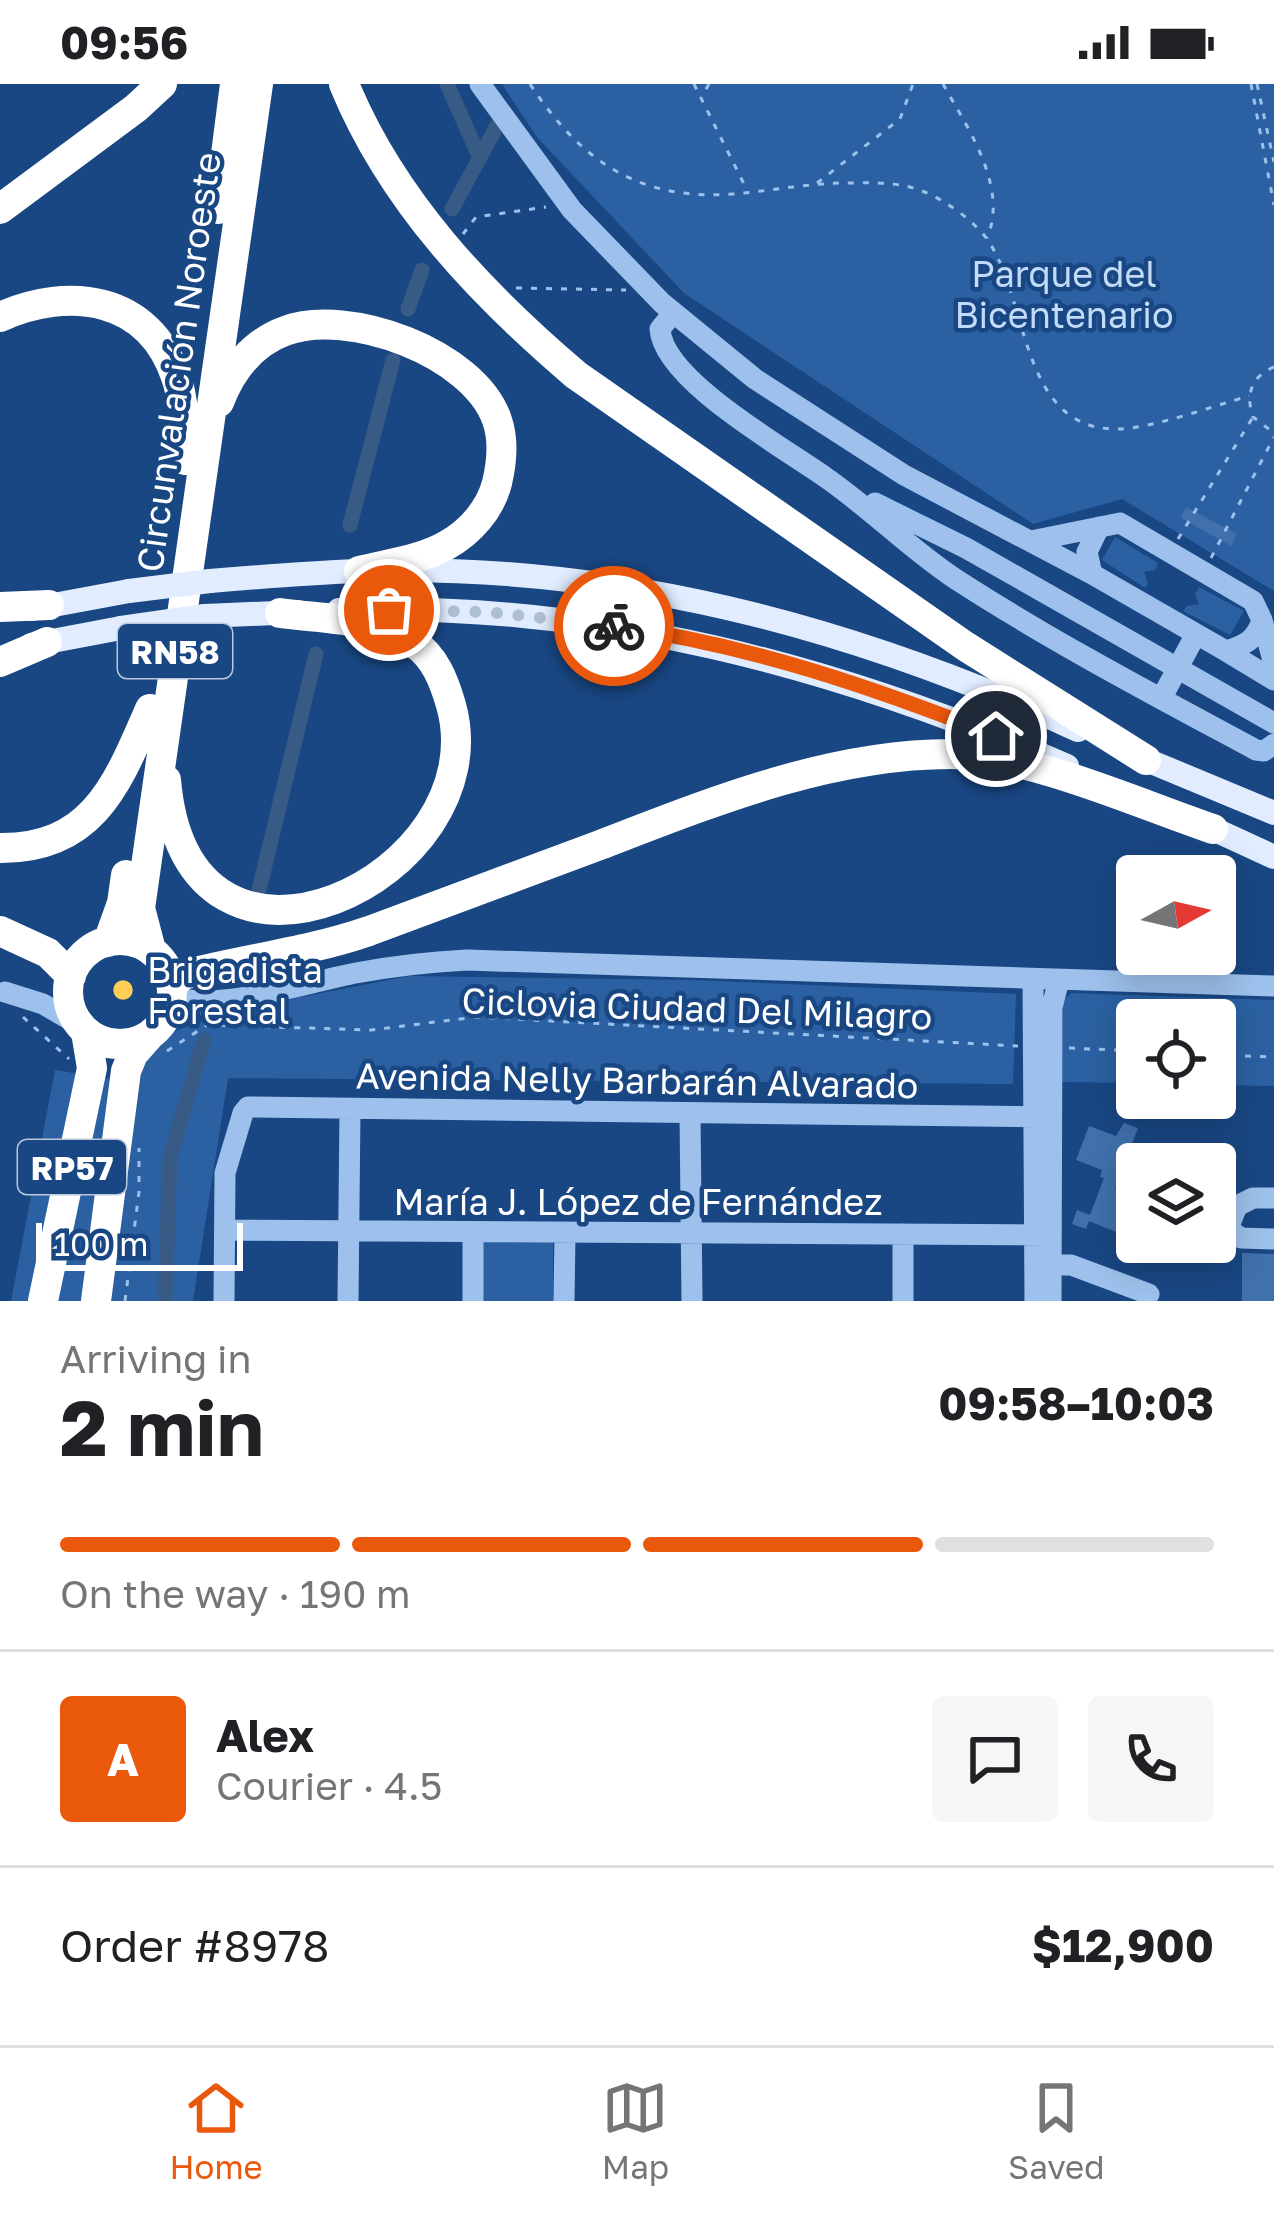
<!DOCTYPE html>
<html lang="en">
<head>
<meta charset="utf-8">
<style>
	body { margin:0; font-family:"Golos Text",sans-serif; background:#f6f6f6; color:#202124; height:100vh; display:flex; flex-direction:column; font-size:45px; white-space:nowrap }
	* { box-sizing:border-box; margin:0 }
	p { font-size:39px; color:#757577 }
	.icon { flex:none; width:66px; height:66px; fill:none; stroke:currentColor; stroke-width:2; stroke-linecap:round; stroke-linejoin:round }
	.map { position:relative; height:1217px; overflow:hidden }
	.sheet { display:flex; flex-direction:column; background:#fff; flex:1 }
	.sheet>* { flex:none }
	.needle { width:78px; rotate:82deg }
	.buttons { position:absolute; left:1116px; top:771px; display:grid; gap:24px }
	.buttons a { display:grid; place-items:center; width:120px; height:120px; border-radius:12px; background:#fff; box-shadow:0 6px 30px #0003; font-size:60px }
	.scale { position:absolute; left:36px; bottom:30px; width:207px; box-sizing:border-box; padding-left:12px; border:6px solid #fff; border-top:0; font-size:33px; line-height:42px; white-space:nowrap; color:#fff; -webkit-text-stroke:9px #194783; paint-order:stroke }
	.pin { position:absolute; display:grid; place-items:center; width:102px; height:102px; color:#fff; margin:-51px; border:6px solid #fff; border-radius:50%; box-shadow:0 3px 12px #0007 }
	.courier { position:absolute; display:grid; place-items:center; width:120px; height:120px; margin:-60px; border:9px solid #ea580c; border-radius:50%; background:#fff; color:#222; box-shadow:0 3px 15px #0007 }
	.headline em { font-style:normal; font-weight:700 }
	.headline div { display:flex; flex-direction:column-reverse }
	.headline { display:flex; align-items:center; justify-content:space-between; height:204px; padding:0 60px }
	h1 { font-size:78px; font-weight:700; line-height:90px }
	.bar { display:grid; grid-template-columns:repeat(4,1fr); gap:18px 12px; align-content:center; height:144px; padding:0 60px }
	.bar i { height:15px; border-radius:9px; background:#e0e0e0 }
	.bar .current { background:#ea580c }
	.bar p { grid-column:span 4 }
	.line { display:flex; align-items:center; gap:30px; padding:0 60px; border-top:3px solid #e0e0e0 }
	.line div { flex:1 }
	.round { display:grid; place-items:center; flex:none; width:126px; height:126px; border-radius:12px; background:#f6f6f6 }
	.status { display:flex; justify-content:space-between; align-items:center; height:84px; padding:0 60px; background:#fff; direction:ltr }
	.status svg { height:33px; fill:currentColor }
	.menu { display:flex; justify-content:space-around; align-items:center; height:168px; border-top:3px solid #e0e0e0; background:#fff; font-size:33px; color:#757577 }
	.menu a { display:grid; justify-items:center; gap:6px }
	.menu .current { color:#ea580c }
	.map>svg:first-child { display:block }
</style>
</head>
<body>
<div class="status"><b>09:56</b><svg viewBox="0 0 49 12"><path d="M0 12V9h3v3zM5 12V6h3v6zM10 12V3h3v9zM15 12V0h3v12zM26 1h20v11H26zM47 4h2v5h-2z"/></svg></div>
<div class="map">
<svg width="1274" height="1217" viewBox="0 0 1274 1217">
	<rect width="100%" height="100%" fill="#194783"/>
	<path fill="#2b61a2" d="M502 0H1274V507L1122 415 1033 440 684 209 536 52Z
		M1115 453 1158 479 1155 486 1144 488 1148 500 1145 504 1102 476Z
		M1199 503 1244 527 1230 551 1183 527 1187 522 1199 520 1195 510Z
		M409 892 692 896 1016 910 1013 1000 228 994 193 1217H11L55 986 135 999 160 953 224 928Z
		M1071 909 1274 916V1002L1215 1001V936H1137V999L1062 998 1063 917Z
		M553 1157V1217H475V1158Z"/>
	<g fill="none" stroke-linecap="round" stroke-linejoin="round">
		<path stroke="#385b86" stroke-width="15" d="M447 0 479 72
			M452 125 499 38
			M408 225 422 186
			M350 441 393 276
			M259 806 316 570
			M165 1217 170 1074 204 956"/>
	</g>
	<path fill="#4171ac" d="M1186 423 1237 450 1231 462 1181 434Z
		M1124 1039 1138 1044 1115 1104 1135 1112 1124 1142 1137 1147 1133 1162 1119 1156 1121 1150 1089 1137 1086 1145 1072 1140 1077 1126 1090 1131 1104 1094 1100 1093 1102 1086 1076 1076 1089 1042 1116 1052Z
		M1242 1169 1274 1170V1217H1242Z"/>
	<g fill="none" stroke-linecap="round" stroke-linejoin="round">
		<path stroke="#9dc1ec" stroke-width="3" stroke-dasharray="6 9" stroke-linecap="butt" d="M530 0C581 77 638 117 733 110 769 107 805 100 841 99 868 99 897 97 922 107 944 115 973 136 987 155 1029 214 1019 345 1116 345 1151 345 1213 322 1249 312
			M694 0 700 13
			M709 0 701 14 747 106
			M943 0C967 43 1009 103 987 154
			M1251 0 1274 121
			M1257 0 1274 78
			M817 99 900 35 913 0
			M463 150 476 133 546 123
			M516 204 626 206
			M1274 283C1252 292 1245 310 1253 333L1274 349
			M1178 455 1253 333
			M1211 474 1274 353
			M23 933 69 975
			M1069 964 1137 967
			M167 967 207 941 371 946 476 933 1018 962
			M1215 971 1274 973
			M125 1217 139 1108V1064"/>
		<path stroke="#9dc1ec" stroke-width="21" d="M480 0 572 126 662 219 755 295 904 391 1092 490
			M673 229 660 245C663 296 783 363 825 393 870 424 909 464 954 494 1051 557 1154 611 1256 666L1264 667 1274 660
			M875 419 966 464 1274 639
			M1031 457 1120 439 1253 517 1262 536C1256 556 1245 561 1226 567L1092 490 1087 468 1099 443
			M1262 536 1274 580
			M1226 567 1274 596
			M1161 615 1196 550
			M1033 895 1035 1217
			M5 908 43 920 79 941
			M172 912C219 929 307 898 356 889 393 882 429 878 467 876L1274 902
			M161 941 203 918
			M690 1030 692 1217
			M1274 1114H1253L1237 1122 1228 1145 1241 1154 1274 1155
			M225 1146 1050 1151
			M473 1150V1217
			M1051 1181H1071L1149 1210
			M224 1217 225 1089 243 1029 248 1023 1049 1033
			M348 1217 350 1026
			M564 1217 565 1150
			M903 1217V1150
			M1051 1217 1052 923 1059 896"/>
		<path stroke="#e1edff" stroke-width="24" d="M210 497C258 493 307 489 356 487 611 478 848 541 1078 646
			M32 525 129 507
			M339 526C594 517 835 581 1067 682
			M205 532 298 528
			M31 561 121 544
			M1132 670 1274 729
			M1198 738 1274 773"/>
		<path stroke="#fff" stroke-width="30" d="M344 0C392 117 481 210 576 291L965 562 1146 676
			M0 125 136 24 162 0
			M219 125 235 0
			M0 233C69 202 149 212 176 293 185 318 184 349 185 376
			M219 318C231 287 252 259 285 247 348 223 474 269 497 336 504 356 502 378 497 399 490 426 470 448 447 461 421 476 387 480 359 487
			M0 523 49 521
			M0 578 47 558
			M166 696C187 943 499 792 451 621 444 597 435 573 414 559 378 534 322 535 280 529
			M0 764C94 765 118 698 150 625
			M0 847 48 869 71 892
			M68 908a52 52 0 1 1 104 0a52 52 0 1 1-104 0Z
			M108 858 122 819 126 791
			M151 866 140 824 258 0
			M172 901 183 891C245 875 308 868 369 847 446 819 523 790 600 761 712 718 829 670 951 670 1032 671 1136 719 1213 745
			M43 1217 92 984 86 948
			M96 1217 126 987 133 970 148 953"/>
		<path stroke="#e1edff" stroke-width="24" d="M129 507 210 497
			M121 544 205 532"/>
	</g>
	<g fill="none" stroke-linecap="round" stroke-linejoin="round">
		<path stroke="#aebfd4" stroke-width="12" stroke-dasharray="0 21.6" d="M389 526 488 528 614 542"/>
		<path stroke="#ea580c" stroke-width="15" d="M614 542C746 560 873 603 996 652"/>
	</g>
	<circle fill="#ffce57" stroke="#194783" stroke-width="4.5" cx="123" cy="906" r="12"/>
	<g text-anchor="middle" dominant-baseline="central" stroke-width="9" stroke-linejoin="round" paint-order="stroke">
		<g fill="#194783" stroke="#bac8da" stroke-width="3">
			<rect x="118" y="540" width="114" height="54" rx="9"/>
			<rect x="18" y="1056" width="108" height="54" rx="9"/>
		</g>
		<g font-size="33" font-weight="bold" fill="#fff">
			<text x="175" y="567">RN58</text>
			<text x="72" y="1083">RP57</text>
		</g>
		<g font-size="36" fill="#c2dbf9" stroke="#194783">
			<text x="1064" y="189">Parque del<tspan x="1064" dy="41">Bicentenario</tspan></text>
		</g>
		<g font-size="36" fill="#fff" stroke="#194783">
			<text transform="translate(178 278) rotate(-82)">Circunvalación Noroeste</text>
			<text transform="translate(697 924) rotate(2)">Ciclovia Ciudad Del Milagro</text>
			<text transform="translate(637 996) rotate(1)">Avenida Nelly Barbarán Alvarado</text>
			<text x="638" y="1117">María J. López de Fernández</text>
		</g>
		<g font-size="36" fill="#fff" stroke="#194783" text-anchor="start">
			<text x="147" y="885">Brigadista<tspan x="147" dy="41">Forestal</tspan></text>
		</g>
	</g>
</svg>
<div class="buttons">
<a><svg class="needle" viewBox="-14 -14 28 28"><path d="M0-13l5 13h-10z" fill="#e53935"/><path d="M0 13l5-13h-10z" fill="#757577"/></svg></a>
<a><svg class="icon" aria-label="locate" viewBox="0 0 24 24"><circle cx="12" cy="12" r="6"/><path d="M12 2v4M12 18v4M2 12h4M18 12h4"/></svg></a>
<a><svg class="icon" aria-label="layers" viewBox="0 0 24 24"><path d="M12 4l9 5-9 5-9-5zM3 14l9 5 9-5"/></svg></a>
</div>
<div class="scale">100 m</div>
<div class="pin" style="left:389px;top:526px;background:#ea580c"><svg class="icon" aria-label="bag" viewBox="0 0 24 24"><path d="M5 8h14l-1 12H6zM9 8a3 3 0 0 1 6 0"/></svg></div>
<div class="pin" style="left:996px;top:652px;background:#1f2937"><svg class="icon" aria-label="home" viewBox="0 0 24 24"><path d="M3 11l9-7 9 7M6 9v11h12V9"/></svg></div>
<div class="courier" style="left:614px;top:542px"><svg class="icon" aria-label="bike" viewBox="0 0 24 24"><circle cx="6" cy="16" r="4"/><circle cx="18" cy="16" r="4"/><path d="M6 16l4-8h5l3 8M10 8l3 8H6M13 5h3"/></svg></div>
</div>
<section class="sheet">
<div class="headline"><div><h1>2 min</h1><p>Arriving in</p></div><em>09:58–10:03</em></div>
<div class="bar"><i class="current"></i><i class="current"></i><i class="current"></i><i></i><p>On the way · 190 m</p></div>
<div class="line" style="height:216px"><b class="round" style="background:#ea580c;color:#fff">A</b><div><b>Alex</b><p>Courier · 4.5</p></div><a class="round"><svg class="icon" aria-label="chat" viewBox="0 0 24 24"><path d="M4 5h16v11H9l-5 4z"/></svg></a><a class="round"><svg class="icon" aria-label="phone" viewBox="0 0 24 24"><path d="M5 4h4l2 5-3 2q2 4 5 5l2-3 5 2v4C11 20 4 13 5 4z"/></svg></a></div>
<div class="line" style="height:156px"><div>Order #8978</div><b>$12,900</b></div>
</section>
<nav class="menu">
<a class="current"><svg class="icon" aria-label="home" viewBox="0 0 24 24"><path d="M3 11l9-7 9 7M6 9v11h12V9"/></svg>Home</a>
<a><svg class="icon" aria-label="map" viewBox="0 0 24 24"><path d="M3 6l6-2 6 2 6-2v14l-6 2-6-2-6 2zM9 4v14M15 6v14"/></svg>Map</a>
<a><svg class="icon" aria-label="saved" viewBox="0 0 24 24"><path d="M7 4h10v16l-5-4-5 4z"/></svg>Saved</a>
</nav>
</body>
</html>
